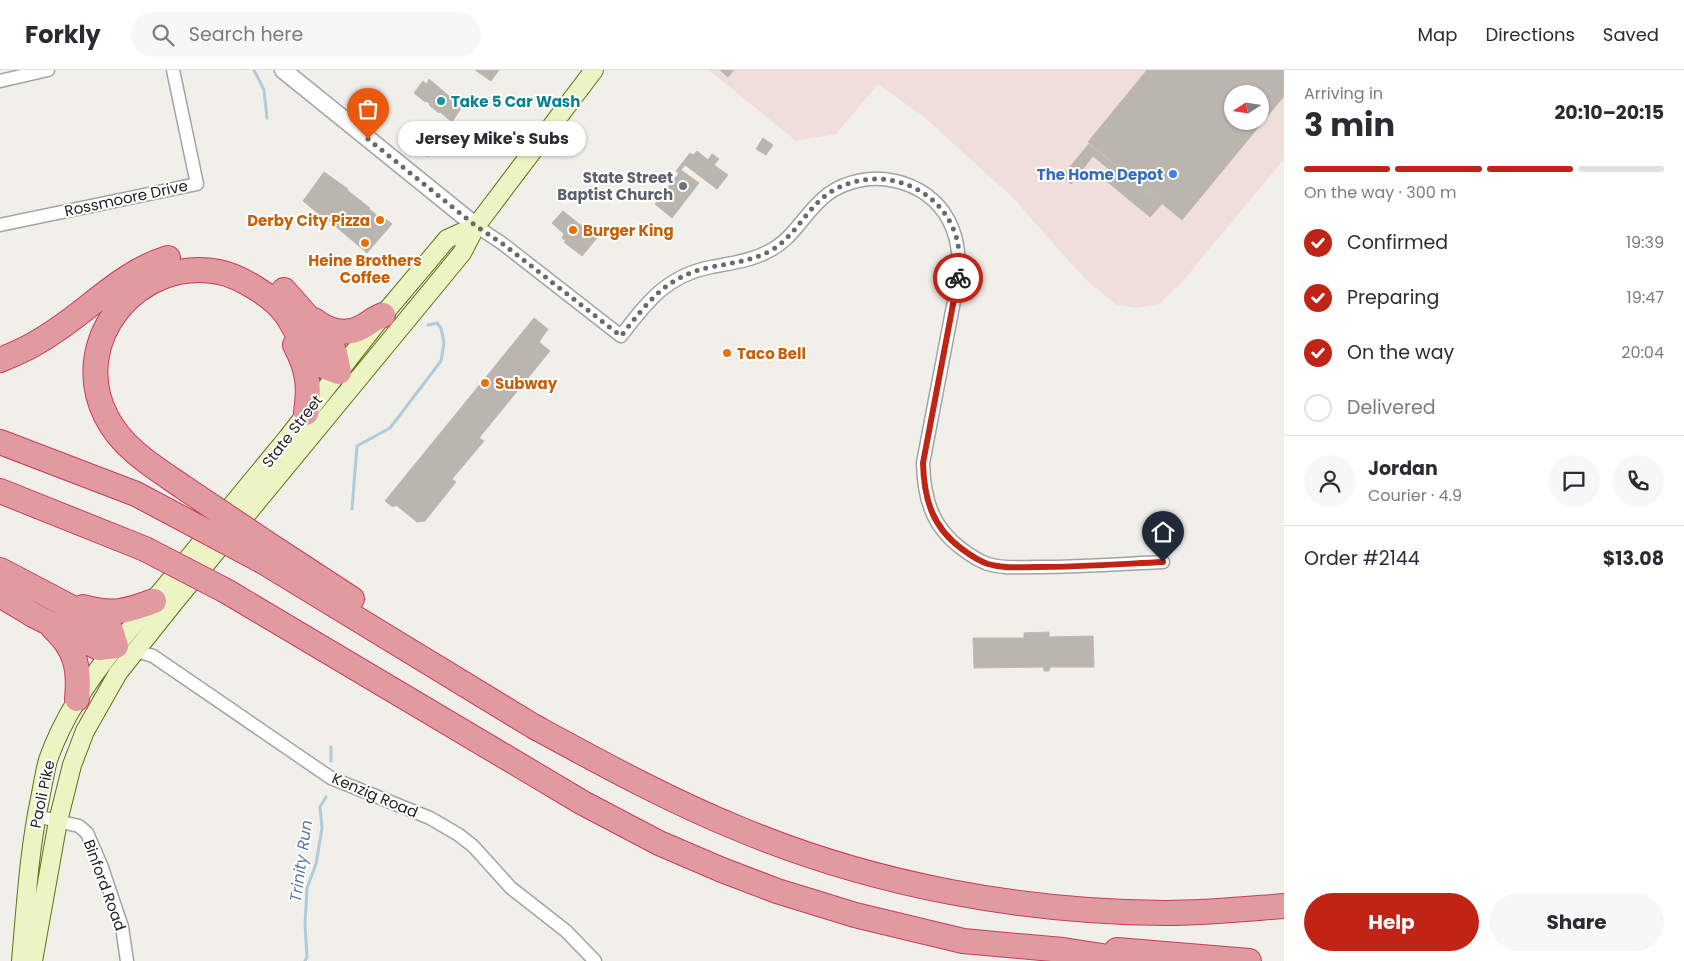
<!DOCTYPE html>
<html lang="en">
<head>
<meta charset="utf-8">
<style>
	body { margin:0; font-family:Poppins,sans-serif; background:#f7f7f7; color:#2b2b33; height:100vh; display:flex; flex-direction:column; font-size:19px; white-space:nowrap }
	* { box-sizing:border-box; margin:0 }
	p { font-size:16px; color:#7c7c81 }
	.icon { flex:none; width:28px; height:28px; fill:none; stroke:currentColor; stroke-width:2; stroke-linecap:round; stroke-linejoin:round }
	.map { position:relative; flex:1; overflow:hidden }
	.drawer { display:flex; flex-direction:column; background:#fff; width:400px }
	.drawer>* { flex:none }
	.needle { width:32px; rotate:258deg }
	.tools { position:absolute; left:1224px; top:15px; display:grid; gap:10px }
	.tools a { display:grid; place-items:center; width:45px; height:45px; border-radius:50%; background:#fff; box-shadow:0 1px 4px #0004; font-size:25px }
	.pin { position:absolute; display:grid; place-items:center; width:42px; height:42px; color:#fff; margin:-51px -21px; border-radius:50% 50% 50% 0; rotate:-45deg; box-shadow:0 0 5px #0007 }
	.pin .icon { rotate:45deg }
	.courier { position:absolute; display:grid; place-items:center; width:50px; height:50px; margin:-25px; border:4px solid #c02414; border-radius:50%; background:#fff; color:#222; box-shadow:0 1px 6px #0007 }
	.bubble { position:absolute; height:35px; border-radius:18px; background:#fff; box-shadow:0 1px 4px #0004; font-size:16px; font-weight:700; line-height:35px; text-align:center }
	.summary em { font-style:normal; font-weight:700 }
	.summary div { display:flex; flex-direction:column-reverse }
	.summary { display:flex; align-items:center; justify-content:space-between; height:85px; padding:0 20px }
	h1 { font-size:32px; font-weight:700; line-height:38px }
	.bar { display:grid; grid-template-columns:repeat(4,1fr); gap:8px 5px; align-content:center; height:60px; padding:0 20px }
	.bar i { height:6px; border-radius:4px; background:#e1e1e2 }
	.bar .selected { background:#c02414 }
	.bar p { grid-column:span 4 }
	.line { display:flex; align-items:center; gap:12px; padding:0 20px; border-top:1px solid #e1e1e2 }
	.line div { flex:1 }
	.round { display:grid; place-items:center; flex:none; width:52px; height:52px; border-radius:26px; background:#f7f7f7 }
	ol { padding:0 20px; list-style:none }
	li { display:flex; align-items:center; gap:15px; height:55px }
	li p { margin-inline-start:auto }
	li .icon { padding:5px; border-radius:50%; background:#c02414; color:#fff; stroke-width:4 }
	li:last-child { color:#7c7c81 }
	li i { width:28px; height:28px; border:2px solid #e1e1e2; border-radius:50% }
	.button { display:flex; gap:10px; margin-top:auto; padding:10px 20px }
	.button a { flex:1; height:58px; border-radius:30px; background:#c02414; color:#fff; font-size:20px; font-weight:700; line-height:58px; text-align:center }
	.button a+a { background:#f7f7f7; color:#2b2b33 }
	header { display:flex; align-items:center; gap:30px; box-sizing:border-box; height:70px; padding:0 25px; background:#fff; border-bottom:1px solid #e1e1e2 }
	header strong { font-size:24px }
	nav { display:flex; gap:28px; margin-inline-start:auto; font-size:18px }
	.search { width:350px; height:45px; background:#f7f7f7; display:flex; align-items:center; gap:12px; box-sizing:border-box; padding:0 18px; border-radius:28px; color:#7c7c81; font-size:19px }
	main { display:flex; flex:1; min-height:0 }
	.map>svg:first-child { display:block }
</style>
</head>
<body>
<header>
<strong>Forkly</strong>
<div class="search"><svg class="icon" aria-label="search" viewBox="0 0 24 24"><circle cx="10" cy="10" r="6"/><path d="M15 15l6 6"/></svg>Search here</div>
<nav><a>Map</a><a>Directions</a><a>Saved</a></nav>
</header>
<main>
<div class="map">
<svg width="1284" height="891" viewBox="0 0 1284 891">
	<rect width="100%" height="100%" fill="#f1efea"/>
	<path fill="#f0dedb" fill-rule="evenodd" d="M709 0H1284V89L1182 212 1159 234 1136 238 1117 235 1085 209 1012 127 923 46 878 14 836 64 796 71ZM1232 24H1260V51H1232Z"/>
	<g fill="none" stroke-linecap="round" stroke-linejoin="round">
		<path stroke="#afccda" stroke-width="3" d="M254 0 264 20 267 48
			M352 439 357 376 390 358 441 291 444 273 441 258 437 253 428 255
			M331 677V691
			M305 891 307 887 305 854 307 818 316 794 322 758 320 737 326 727"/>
	</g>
	<path fill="#bab5af" stroke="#c2b8ad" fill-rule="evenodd" d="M475 0H499L491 11Z
		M720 0H734L728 7Z
		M1147 0H1284V26L1182 150 1088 72ZM1232 24H1260V51H1232Z
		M429 9 462 37 452 52 440 42 439 43 429 35 430 34 426 31 425 32 414 23 423 11 427 14Z
		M426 57 433 64 431 67 434 69 438 63 444 67 427 87 422 82 429 75 412 62 415 58 421 63Z
		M763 68 773 75 766 85 756 79Z
		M1089 74 1162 134 1150 147 1104 109 1110 100 1093 86 1071 114 1062 106Z
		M697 81 708 90 712 84 719 89 714 95 728 105 717 119 685 95 681 100 699 113 672 148 655 134 679 103 676 101 690 83 693 85Z
		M324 102 348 119 347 120 370 138 369 139 379 147 381 145 392 154 367 183 321 144 320 145 303 131Z
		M563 141 597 168 582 186 564 172 566 171 562 168 564 164 552 153Z
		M534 248 548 259 539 272 550 281 479 368 484 371 452 409 456 412 425 451 417 452 396 435 393 437 385 431Z
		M1049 562V567L1093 566 1094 597H1050L1049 601H1044V597L974 598 973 568H1024V563Z"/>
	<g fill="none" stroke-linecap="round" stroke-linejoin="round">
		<g stroke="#a3a3a3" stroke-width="15">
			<path id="minor" d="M0 11 48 0
				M0 155 197 114 173 0
				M476 156 503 174 621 266C647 232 666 206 711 197 731 193 751 191 769 181 794 169 806 140 828 124 867 96 927 108 949 151 959 170 960 190 958 210L923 393C924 429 932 457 962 479 970 485 979 491 988 494 1004 499 1021 497 1037 497 1079 497 1121 494 1163 492
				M136 581 153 586 331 708 430 748 459 765 473 776 511 818 566 861 595 891
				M36 746 79 756 87 763 101 795 122 857 127 891"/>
		</g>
		<g stroke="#a3a3a3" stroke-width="19">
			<path id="tertiary" d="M283 0 476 156"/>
		</g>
		<g stroke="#5e7210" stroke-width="20">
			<path id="secondary" d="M21 891C26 835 29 779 41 724 43 713 45 701 48 690 63 647 88 611 116 576L288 367 383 245 447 169 476 156
				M33 891 58 751 72 695 85 661 118 603 177 529 462 183 476 156 594 0"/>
		</g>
		<g stroke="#cb3a5e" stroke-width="26">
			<path id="motorway" d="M284 220 329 271 335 283 339 302
				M314 250C327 261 346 266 362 257 369 253 375 248 383 245
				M295 275C308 300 310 315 306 343
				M0 290C21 282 40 272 58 259 95 234 125 201 168 188
				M0 372 136 424 168 441
				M186 419C157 399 122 379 106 346 68 271 138 186 219 202 239 206 273 226 285 243 296 257 302 278 315 291 321 296 331 299 339 302
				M0 421 145 479
				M274 478 352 529
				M262 491 533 656C601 693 670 731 742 760 875 815 1021 842 1166 843 1205 843 1245 839 1284 836
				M0 500 101 553 111 560 116 576 99 578 33 545 0 525
				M226 521 583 733 659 773 722 800 777 821 855 845 963 871 1063 880 1135 891
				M83 537C113 545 125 542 154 531
				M53 558C76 579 80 599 77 629
				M1117 880 1249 891"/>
		</g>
		<use href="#minor" stroke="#fff" stroke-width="12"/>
		<use href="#tertiary" stroke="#fff" stroke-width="16"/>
		<use href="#secondary" stroke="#edf4c4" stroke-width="18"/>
		<use href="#motorway" stroke="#e09aa0" stroke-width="24"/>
		<g stroke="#cb3a5e" stroke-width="26" stroke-linecap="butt">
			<path id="motorway-bridge" d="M186 419 274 478
				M168 441 262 491
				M145 479 226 521"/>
		</g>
		<use href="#motorway-bridge" stroke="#e09aa0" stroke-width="24"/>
	</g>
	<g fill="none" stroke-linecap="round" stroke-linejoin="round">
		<path stroke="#6a6a68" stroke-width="5" stroke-dasharray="0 9" d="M368 69 476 156 503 174 621 266C648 232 666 206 711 197 731 193 751 191 770 181 794 168 806 139 829 123 875 93 939 113 956 166 960 180 960 194 958 208"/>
		<path stroke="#c02414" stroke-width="6" d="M958 208 923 393C924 429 932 457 962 479 970 485 979 491 988 494 1004 499 1021 497 1037 497 1079 497 1121 494 1163 492"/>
	</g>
	<circle fill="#0f9aa8" stroke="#fff" stroke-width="2" cx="441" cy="31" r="5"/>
	<circle fill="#3f7fe0" stroke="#fff" stroke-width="2" cx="1173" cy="104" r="5"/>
	<circle fill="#6b7280" stroke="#fff" stroke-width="2" cx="683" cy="116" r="5"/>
	<g fill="#e8710a" stroke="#fff" stroke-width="2">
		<circle cx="380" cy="150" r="5"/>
		<circle cx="573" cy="160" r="5"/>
		<circle cx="365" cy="173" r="5"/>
		<circle cx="727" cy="283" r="5"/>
		<circle cx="485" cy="313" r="5"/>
	</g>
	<g text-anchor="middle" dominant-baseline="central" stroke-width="4" stroke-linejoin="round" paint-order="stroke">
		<g font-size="15" font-weight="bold" fill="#0d838f" stroke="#fff" text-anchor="start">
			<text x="451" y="31">Take 5 Car Wash</text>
		</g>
		<g font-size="15" font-weight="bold" fill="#366cbe" stroke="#fff" text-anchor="end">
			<text x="1163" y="104">The Home Depot</text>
		</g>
		<g font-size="15" font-weight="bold" fill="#5b616d" stroke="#fff" text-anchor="end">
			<text x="673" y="107">State Street<tspan x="673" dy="17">Baptist Church</tspan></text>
		</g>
		<g font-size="15" fill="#222" stroke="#fff">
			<text transform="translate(126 128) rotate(-12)">Rossmoore Drive</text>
			<text transform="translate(292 361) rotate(-52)">State Street</text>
			<text transform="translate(42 724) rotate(-78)">Paoli Pike</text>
			<text transform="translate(375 725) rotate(23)">Kenzig Road</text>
			<text transform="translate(105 815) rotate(70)">Binford Road</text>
		</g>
		<g font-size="15" font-weight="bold" fill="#c56008" stroke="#fff" text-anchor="start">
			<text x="370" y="150" text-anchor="end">Derby City Pizza</text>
			<text x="583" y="160">Burger King</text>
			<text x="365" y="190" text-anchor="middle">Heine Brothers<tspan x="365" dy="17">Coffee</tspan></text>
			<text x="737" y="283">Taco Bell</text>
			<text x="495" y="313">Subway</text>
		</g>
		<g font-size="16" font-style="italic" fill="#5678a9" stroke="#fff">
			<text transform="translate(301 791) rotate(-82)">Trinity Run</text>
		</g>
	</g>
</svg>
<div class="tools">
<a><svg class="needle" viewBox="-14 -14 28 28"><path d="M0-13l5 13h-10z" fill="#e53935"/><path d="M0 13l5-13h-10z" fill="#7c7c81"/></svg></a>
</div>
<div class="pin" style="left:368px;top:69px;background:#ea580c"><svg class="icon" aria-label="bag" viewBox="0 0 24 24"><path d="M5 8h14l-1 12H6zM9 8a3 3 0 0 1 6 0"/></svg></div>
<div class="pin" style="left:1163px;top:492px;background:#1f2937"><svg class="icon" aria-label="home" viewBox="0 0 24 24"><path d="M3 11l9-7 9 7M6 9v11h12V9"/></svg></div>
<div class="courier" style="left:958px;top:208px"><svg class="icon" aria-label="bike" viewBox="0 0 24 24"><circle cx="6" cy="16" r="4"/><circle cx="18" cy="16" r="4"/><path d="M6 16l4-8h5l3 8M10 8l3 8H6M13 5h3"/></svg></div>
<div class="bubble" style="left:398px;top:51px;width:188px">Jersey Mike's Subs</div>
</div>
<section class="drawer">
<div class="summary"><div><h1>3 min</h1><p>Arriving in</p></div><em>20:10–20:15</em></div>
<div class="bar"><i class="selected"></i><i class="selected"></i><i class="selected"></i><i></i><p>On the way · 300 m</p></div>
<ol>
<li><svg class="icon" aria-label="check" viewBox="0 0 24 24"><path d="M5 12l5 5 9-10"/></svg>Confirmed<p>19:39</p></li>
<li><svg class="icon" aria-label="check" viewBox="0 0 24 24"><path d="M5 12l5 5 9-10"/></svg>Preparing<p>19:47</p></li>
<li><svg class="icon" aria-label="check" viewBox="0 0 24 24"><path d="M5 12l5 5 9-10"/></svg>On the way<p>20:04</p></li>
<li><i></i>Delivered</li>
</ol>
<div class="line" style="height:90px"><a class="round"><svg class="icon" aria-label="person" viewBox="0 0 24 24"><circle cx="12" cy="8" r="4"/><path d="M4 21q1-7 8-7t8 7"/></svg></a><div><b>Jordan</b><p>Courier · 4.9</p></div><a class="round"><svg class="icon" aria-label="chat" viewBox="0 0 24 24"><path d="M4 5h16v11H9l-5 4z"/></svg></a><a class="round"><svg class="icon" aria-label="phone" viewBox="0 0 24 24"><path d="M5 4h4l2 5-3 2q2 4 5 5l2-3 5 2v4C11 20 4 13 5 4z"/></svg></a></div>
<div class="line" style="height:65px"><div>Order #2144</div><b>$13.08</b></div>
<div class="button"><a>Help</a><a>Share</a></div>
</section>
</main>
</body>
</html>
